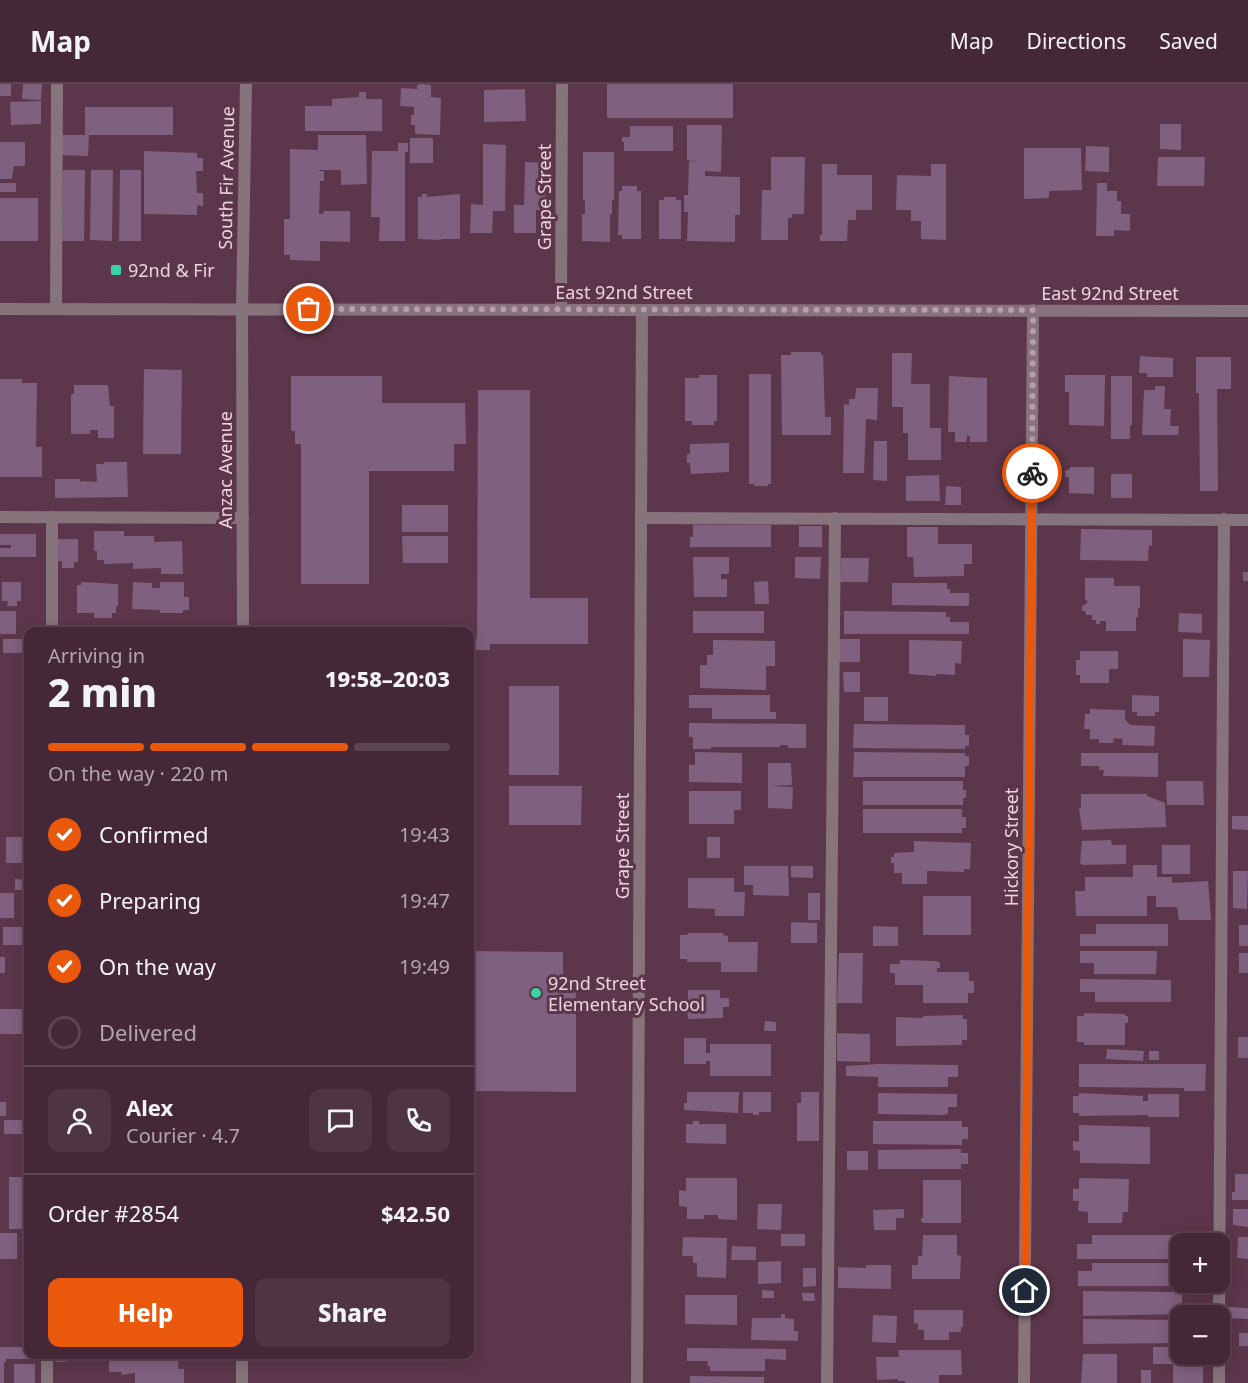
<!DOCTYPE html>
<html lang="en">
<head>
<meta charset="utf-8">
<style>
	body { margin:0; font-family:"Noto Sans",sans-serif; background:#4f3443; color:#f1f3f6; height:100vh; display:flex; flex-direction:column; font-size:22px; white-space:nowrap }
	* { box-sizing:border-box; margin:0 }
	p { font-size:20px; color:#b0a6ae }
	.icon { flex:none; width:33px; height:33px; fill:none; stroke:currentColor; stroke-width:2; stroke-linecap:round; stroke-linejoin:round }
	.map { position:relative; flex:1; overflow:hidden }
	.details { position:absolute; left:24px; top:543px; width:450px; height:732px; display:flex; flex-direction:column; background:#452838; border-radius:12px; box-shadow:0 3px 15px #0003,0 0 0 2px #5d4453 }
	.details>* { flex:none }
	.fabs { position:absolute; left:1170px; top:1149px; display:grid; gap:12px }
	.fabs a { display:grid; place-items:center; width:60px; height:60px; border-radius:12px; background:#452838; box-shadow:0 3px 15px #0003,0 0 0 2px #5d4453; font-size:30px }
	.pin { position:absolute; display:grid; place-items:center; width:51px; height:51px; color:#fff; margin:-26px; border:3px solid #fff; border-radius:50%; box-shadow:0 2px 6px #0007 }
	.courier { position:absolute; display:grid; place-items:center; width:60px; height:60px; margin:-30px; border:4px solid #ea580c; border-radius:50%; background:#fff; color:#222; box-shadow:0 2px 8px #0007 }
	.summary em { font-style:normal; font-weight:800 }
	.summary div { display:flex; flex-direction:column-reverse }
	.summary { display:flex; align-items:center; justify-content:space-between; height:102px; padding:0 24px }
	h1 { font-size:39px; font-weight:800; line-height:45px }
	.bar { display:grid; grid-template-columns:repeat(4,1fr); gap:9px 6px; align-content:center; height:72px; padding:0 24px }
	.bar i { height:8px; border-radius:4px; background:#5d4453 }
	.bar .current { background:#ea580c }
	.bar p { grid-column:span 4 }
	.line { display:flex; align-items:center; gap:15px; padding:0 24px; border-top:2px solid #5d4453 }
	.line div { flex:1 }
	.round { display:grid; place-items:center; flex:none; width:63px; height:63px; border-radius:12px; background:#4f3443 }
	ol { padding:0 24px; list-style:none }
	li { display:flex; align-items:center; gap:18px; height:66px }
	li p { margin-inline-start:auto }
	li .icon { padding:6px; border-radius:50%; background:#ea580c; color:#fff; stroke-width:4 }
	li:last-child { color:#b0a6ae }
	li i { width:33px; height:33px; border:3px solid #5d4453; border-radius:50% }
	.cta { display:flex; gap:12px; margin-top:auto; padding:12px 24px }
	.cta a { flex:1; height:69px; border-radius:12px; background:#ea580c; color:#fff; font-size:24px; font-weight:800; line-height:69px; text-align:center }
	.cta a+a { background:#4f3443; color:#f1f3f6 }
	header { display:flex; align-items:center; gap:36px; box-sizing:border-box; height:84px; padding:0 30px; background:#452838; border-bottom:2px solid #5d4453 }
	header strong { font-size:28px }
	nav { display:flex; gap:33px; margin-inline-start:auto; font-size:21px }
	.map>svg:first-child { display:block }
</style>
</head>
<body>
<header>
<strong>Map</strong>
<nav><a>Map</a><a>Directions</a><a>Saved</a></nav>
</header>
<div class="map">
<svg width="1248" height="1299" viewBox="0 0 1248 1299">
	<rect width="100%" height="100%" fill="#5c364a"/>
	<path fill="#80607f" d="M0 0H11V12H0Z
		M23 0H42L41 16 22 15Z
		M422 0 431 1V13L441 14 440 51 415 50V41H411V31H414V23L400 22 401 4 417 5V1Z
		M607 0H733V34H607Z
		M525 5 526 37 484 38V6Z
		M359 8H366V15H382V47H305V22H332V15L359 13Z
		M41 17V40L11 41 10 18Z
		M85 23H173V51H89L88 72 59 71 60 51H85Z
		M1160 40H1181V66L1160 65Z
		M687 41H722L721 88 705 87V92L740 93V131H735V158L687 157 688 128H684V111H688L689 77 700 78 687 76Z
		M630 42H673V67H624V58H622V53H630Z
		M318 51H366L367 100 341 101V86H319V87H324V97H320L319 130H323L324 127H350V158L320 157V177L290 176V171H284V135H290V65L318 66Z
		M410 54H433V79H410Z
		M0 58H25V82H14L12 95H0Z
		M398 59H408V68H405V157H379L380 133H371L372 67H398Z
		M483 60 506 61 505 127H493L492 149H470L471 120 483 121Z
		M1086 62 1109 63V88L1085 87Z
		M1024 64H1081L1082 106 1049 107V114L1024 115Z
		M144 67 197 69V74H203V87H196L197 109H203V122L197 121V131L144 130Z
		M583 68H614V116H612V130H610V158L582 157V130H585V116H583Z
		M771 73H805L804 130H792V134H788V156H761L762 106H771Z
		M1158 73H1205L1204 102H1157Z
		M525 78 546 79 545 127 536 126V149H514V121H524Z
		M822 80H837V91H872V126H856V136H848L847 157H820V151H822Z
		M931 80H946V156L921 155V137H911V126H896L897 91 931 92Z
		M63 86H85L84 157H62Z
		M91 86H113L112 157 90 156Z
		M120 86H141V157H119Z
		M0 99H16V108H0Z
		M1097 99H1107V107H1117V117H1121V130H1130V147L1114 146V152H1096Z
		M622 102H637V107H641V155H622V151H618L619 107H622Z
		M422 110H427V113L460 110V155H441V156L418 155V113H422Z
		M664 113H676V116H681V155H659V116H664Z
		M0 114H38V157H0Z
		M791 268H821V271H823L825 333H831V351H782L781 271H791Z
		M892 269H912L911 300H930V344H941V376H908V349H903V323H892Z
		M1140 272 1173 274V293H1147V289H1139Z
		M1196 273H1231V305H1217L1218 407H1200L1199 309H1196Z
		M144 285 182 286 181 370H143Z
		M749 290H771V400H768V402H754V400H749Z
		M699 291H717V337H714V341H692V337H685V294H699Z
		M1065 291H1105L1104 342 1069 341V308H1065Z
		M291 292H382V319H465L466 360H454V387H369V500H301V360H295V347H291Z
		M949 292 987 294V358H970V352H968V348L966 358H955V348H948Z
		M1111 292H1132V341H1130V355H1111Z
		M0 295H22V299H37L36 363H42V393H0Z
		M74 301H108L110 322H114V354H98V346H90V350H71V310H74Z
		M1155 302H1165L1164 325H1171L1170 342H1179L1178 351H1142L1144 306H1155Z
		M856 304H878L877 336 866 335 864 389H843L844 320 849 321V315H855Z
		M478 306H530V514H588V560H490V566H470V554L477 555Z
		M874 357H887V397L873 396Z
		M729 359V388L691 390 690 379H687V370H690V360Z
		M104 378H127L128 413 55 414V395H80V398L82 397 97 398 96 380H104Z
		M1070 383H1094V410L1069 409V393H1065V386H1069Z
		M1111 390H1132V414H1111Z
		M939 391 940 417H906V392Z
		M946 402 961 403V421H945Z
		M402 421H448V448H402Z
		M693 441H771V463H690V453H693Z
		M799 442H822V463H799Z
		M907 443H938V460H972V480H964V492L914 493 913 473H907Z
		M1081 445 1152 446V462L1149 461 1148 477 1080 476Z
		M94 447H124V452H154V458L182 457 183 490H161V484L133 485V479L104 480V476H97V467H94Z
		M0 450H36V473H0V464H11V461H0Z
		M402 452H448V479H403Z
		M58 455H78V478H74V484H62V477H58Z
		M693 473H729V490H721V495H727V513H694Z
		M795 473H821L820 495 795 494Z
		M841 474H869L868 498H840Z
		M1243 488H1248V497H1243Z
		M1085 494H1114V502H1140V524H1138V533H1136V547H1106V537H1100V540H1096V536H1092V531H1086V528L1082 526V522L1087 519V516H1085Z
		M768 497 769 520H755L754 498Z
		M2 498H21V517H17V522H7L8 517H2Z
		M81 498 118 500V522H116V529H112V534H94V529H77V501H81Z
		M133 498 152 499V504H160V498H184V513H189V526H183V529H160V526L132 525Z
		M892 499H947V505H950V509H969V522L892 521Z
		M0 527H16V550H0Z
		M693 527H764V549H693Z
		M844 527 946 528V533H950V538H969V550H844Z
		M1179 529 1202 530V549L1178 548Z
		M3 555H26V569H3Z
		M839 555H860V578H839Z
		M1183 555 1210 556 1209 593H1183Z
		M713 556 775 557V582H766V606L700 604V581H707V571H713Z
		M909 556 962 557 961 580 955 579V591L936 590V592L909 590Z
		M1080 567H1118V585H1109V599H1080V591H1076V576H1080Z
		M843 588H860V608H844Z
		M509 602H559V691H509Z
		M689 611H770V628H776V635H712V624H689Z
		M1132 611 1159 612V628H1155V632H1137V628H1132Z
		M864 613H888V637H864Z
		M1090 625 1125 626V635L1130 641 1155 642 1154 662 1122 661 1123 655 1114 654 1113 659H1099V655H1090V645H1084L1085 630H1090Z
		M689 639 806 640V664H788V661H780V663H711V665H693V653H689Z
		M854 640 965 641V651H969V662H965V665L853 664Z
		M695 668 742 669V699L689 698V681H695Z
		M854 668 965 669V672H969V682H965V693H853Z
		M1081 669H1158V693L1103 692 1104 686H1099V682H1081Z
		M768 679H791L792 701 771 702 793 703 792 725 768 724Z
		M863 697H963V706H966V714H963V721H863Z
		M1166 697H1203L1204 721H1167Z
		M509 702H582L581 741H509Z
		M689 707H741V726H734V740H689Z
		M1081 710H1147V712L1165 719 1166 743 1082 746 1079 724H1081Z
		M863 725H962V733H966V744H962V749H863Z
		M1232 732H1248V746L1232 745Z
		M6 753H28V779H6Z
		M707 753H720V774H707Z
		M1111 756 1112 761H1126V780L1082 781 1080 779 1082 757Z
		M914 757 971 759 970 785H964V788L927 787V800H902V789H894V779H891V773H894V769L914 768Z
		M1162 761H1190V790H1162Z
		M1133 781H1157V793H1172V799L1208 797 1211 836H1179L1177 823H1156V812H1147V832H1076L1075 807H1085V793H1133Z
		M744 782H788L789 812 753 811V801H744Z
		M791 782H813V794L791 793Z
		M1233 787H1248L1247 825 1233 824Z
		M688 794H734V808H745L744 832H715V825L688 824Z
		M15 795 28 796V806H15Z
		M0 809H14V834H0Z
		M808 809H820V836H808Z
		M923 812H971V851H923Z
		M791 838 817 839V859H791Z
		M1096 840H1168V862H1080V850H1096Z
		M1239 841H1248V862H1239Z
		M873 842 898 843V862H873Z
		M3 843H28V861H3Z
		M688 849H723V851L728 852V858H758L757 888H721V878H687V875H680V851H687Z
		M471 867 563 868V899H576V1008L471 1007Z
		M1080 867H1157L1156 890H1094V879H1080Z
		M839 869H863L862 919H837Z
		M1239 869H1248V889H1239Z
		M0 873H5V889H0Z
		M900 876 937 877 940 879V884H937V888H969V897H974V909H968V919H923V901H895V889H890V880H900Z
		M1080 895 1171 896V918H1095V908H1080Z
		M688 906H720V914H729V923H723V934L688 935 687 925H685V920H688Z
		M0 925H27V950H0Z
		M1084 929 1125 930V932H1128V939H1125V961H1084V958H1077V932H1084Z
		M963 931V935H967V956H962V961L896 962V933L923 934V932Z
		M765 937 776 938V947H764Z
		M837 949 870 950V978L837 977Z
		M1238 953H1248V974H1238Z
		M684 954H706V969H710V960H771V992H710V977H706V980H684Z
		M1107 965 1144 967 1143 977 1106 975Z
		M1149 967H1159V976H1149Z
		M878 980 958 981V993H948V1003H878V993L846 992V982Z
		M1079 980H1206L1205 1007H1184V1004L1079 1003Z
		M687 1008H739L738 1029 684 1026V1019H687Z
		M743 1008H771V1028H759V1031H753V1029H743Z
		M801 1008H819V1057H797V1019H801Z
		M878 1009 957 1010V1023H948V1030L943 1031 878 1030Z
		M1079 1009 1143 1012V1017H1148V1010H1179V1033H1148V1031L1079 1032V1029H1073V1012H1079Z
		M0 1018H6V1032H0Z
		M4 1036H28V1050H4Z
		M693 1037H699V1040H726V1060L686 1059V1040H693Z
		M873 1037H962V1043H968V1055H962V1061L873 1060Z
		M1079 1041 1150 1043V1080L1080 1079V1067L1073 1066V1057L1079 1058Z
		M961 1065V1069H968V1080H961V1085H878V1066Z
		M847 1067H868V1086H847Z
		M1235 1090H1248V1116H1232V1108H1235Z
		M9 1093H28V1145H9Z
		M686 1094H737V1136L718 1135V1131H704V1135H687V1123L679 1122V1106L686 1107Z
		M1079 1094 1129 1095 1128 1128H1123L1122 1139H1088V1128L1078 1127 1079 1117H1073V1105H1079Z
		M923 1096H961V1139H923L921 1137V1134H923Z
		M758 1120H782L781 1146 757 1145Z
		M904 1125V1134H896V1146H874L873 1126Z
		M1233 1125H1248V1143L1233 1141Z
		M0 1149H17V1175H0Z
		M781 1150H805V1162H781Z
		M923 1151H957V1171L961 1172 960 1195H912V1181H918V1172H922Z
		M1092 1151H1173V1162H1180V1174H1173V1175H1077V1160H1092Z
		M683 1153 727 1154 726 1194 697 1193V1179H693V1172H682Z
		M1238 1153H1248V1175L1237 1174Z
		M732 1162 756 1163V1176H731Z
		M781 1177V1199L758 1200V1178Z
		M1092 1179H1173V1189H1180V1200H1172V1202H1078V1187H1092Z
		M866 1181H891V1205L838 1204V1183L866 1184Z
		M803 1184H816V1202L803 1203Z
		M762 1206 774 1207V1214H762Z
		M1083 1207 1182 1208V1230L1083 1232Z
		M802 1209H814L815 1217H803Z
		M685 1211H737V1241L685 1240Z
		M1227 1223 1248 1224V1235L1227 1234Z
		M914 1226H963V1243H961V1248H949V1256H924V1246H918V1239L914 1240Z
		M781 1230H785V1234L794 1235V1247H798V1257L751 1256 752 1234H781Z
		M873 1231 897 1232 896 1259 872 1258Z
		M1083 1235 1180 1236V1259L1083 1260Z
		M1239 1249H1248V1262H1239Z
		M0 1263H28V1270H33V1275H6V1278H4V1299H0Z
		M1153 1263H1174V1270H1203V1299H1173V1280H1153Z
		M687 1264 786 1265V1276L765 1275V1287H710V1282H707L708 1277H687Z
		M898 1266H961L962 1291H939V1299H905V1297H898V1295L877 1296 876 1273H899Z
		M56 1270H67V1278H56Z
		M109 1270H179L178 1285H184V1299H135V1289L121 1291 122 1288H109Z
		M1083 1270H1117V1299H1081Z
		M14 1280H35V1299H14Z
		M1141 1286H1151V1299H1141Z
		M690 1292 764 1293V1299H690Z"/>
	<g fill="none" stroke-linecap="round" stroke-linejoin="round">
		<path stroke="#86737c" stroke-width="12" d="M56 225 57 0
			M0 433 243 434
			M641 434 1248 436
			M52 548V433
			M1219 1232 1224 435
			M47 1299V1270
			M827 1299 835 434
			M1219 1299V1270"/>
		<path stroke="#86737c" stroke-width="12" d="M242 225 243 548
			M561 225 562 0
			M242 1299V1270
			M637 1299 642 226
			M1024 1299 1033 226"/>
		<path stroke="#86737c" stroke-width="12" d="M0 225 1248 227
			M242 225 246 0"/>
	</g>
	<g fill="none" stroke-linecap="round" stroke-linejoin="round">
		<path stroke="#ba9dab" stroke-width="6" stroke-dasharray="0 10.8" d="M309 225 1033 226 1032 389"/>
		<path stroke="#ea580c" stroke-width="8" d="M1025 1207 1032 389"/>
	</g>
	<g fill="#39d4a5" stroke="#5c364a" stroke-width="2">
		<rect x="110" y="180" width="12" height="12" rx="3"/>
		<circle cx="536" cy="909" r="6"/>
	</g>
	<g text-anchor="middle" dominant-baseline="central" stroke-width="6" stroke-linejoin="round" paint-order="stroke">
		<g font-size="18" fill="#ecd4df" stroke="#5c364a">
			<text transform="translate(226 94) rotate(-89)">South Fir Avenue</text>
			<text transform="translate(544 113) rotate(-90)">Grape Street</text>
			<text x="624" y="208">East 92nd Street</text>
			<text x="1110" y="209">East 92nd Street</text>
			<text transform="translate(225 386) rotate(-90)">Anzac Avenue</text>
			<text transform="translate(622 762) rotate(-90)">Grape Street</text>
			<text transform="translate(1011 763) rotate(-90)">Hickory Street</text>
		</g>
		<g font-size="18" fill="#ecd4df" stroke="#5c364a" text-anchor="start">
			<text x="128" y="186">92nd &amp; Fir</text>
			<text x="548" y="899">92nd Street<tspan x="548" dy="21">Elementary School</tspan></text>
		</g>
	</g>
</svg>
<div class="fabs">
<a>+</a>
<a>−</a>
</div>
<div class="pin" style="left:309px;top:225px;background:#ea580c"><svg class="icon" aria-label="bag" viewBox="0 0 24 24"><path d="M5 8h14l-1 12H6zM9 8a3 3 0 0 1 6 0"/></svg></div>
<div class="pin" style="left:1025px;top:1207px;background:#1f2937"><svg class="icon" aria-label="home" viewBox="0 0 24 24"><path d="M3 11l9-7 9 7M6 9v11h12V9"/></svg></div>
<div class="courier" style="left:1032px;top:389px"><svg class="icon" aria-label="bike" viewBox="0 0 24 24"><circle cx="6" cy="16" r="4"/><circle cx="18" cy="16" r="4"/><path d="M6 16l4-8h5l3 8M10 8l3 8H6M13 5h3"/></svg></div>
<section class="details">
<div class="summary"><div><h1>2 min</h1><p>Arriving in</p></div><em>19:58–20:03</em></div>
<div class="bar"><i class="current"></i><i class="current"></i><i class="current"></i><i></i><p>On the way · 220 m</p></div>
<ol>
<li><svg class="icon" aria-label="check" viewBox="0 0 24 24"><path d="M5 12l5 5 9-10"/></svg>Confirmed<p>19:43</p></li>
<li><svg class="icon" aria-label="check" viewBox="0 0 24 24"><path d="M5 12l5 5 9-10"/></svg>Preparing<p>19:47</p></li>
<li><svg class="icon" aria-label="check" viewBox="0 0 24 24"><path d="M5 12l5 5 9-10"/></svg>On the way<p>19:49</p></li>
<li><i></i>Delivered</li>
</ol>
<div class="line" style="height:108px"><a class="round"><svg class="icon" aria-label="person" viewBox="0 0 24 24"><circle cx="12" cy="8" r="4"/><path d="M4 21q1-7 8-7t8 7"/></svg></a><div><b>Alex</b><p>Courier · 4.7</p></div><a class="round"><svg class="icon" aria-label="chat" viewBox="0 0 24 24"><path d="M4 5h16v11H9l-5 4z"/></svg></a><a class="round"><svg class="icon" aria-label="phone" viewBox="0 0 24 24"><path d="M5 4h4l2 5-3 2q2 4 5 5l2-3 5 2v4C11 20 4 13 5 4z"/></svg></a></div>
<div class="line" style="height:78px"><div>Order #2854</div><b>$42.50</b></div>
<div class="cta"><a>Help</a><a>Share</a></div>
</section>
</div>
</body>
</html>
